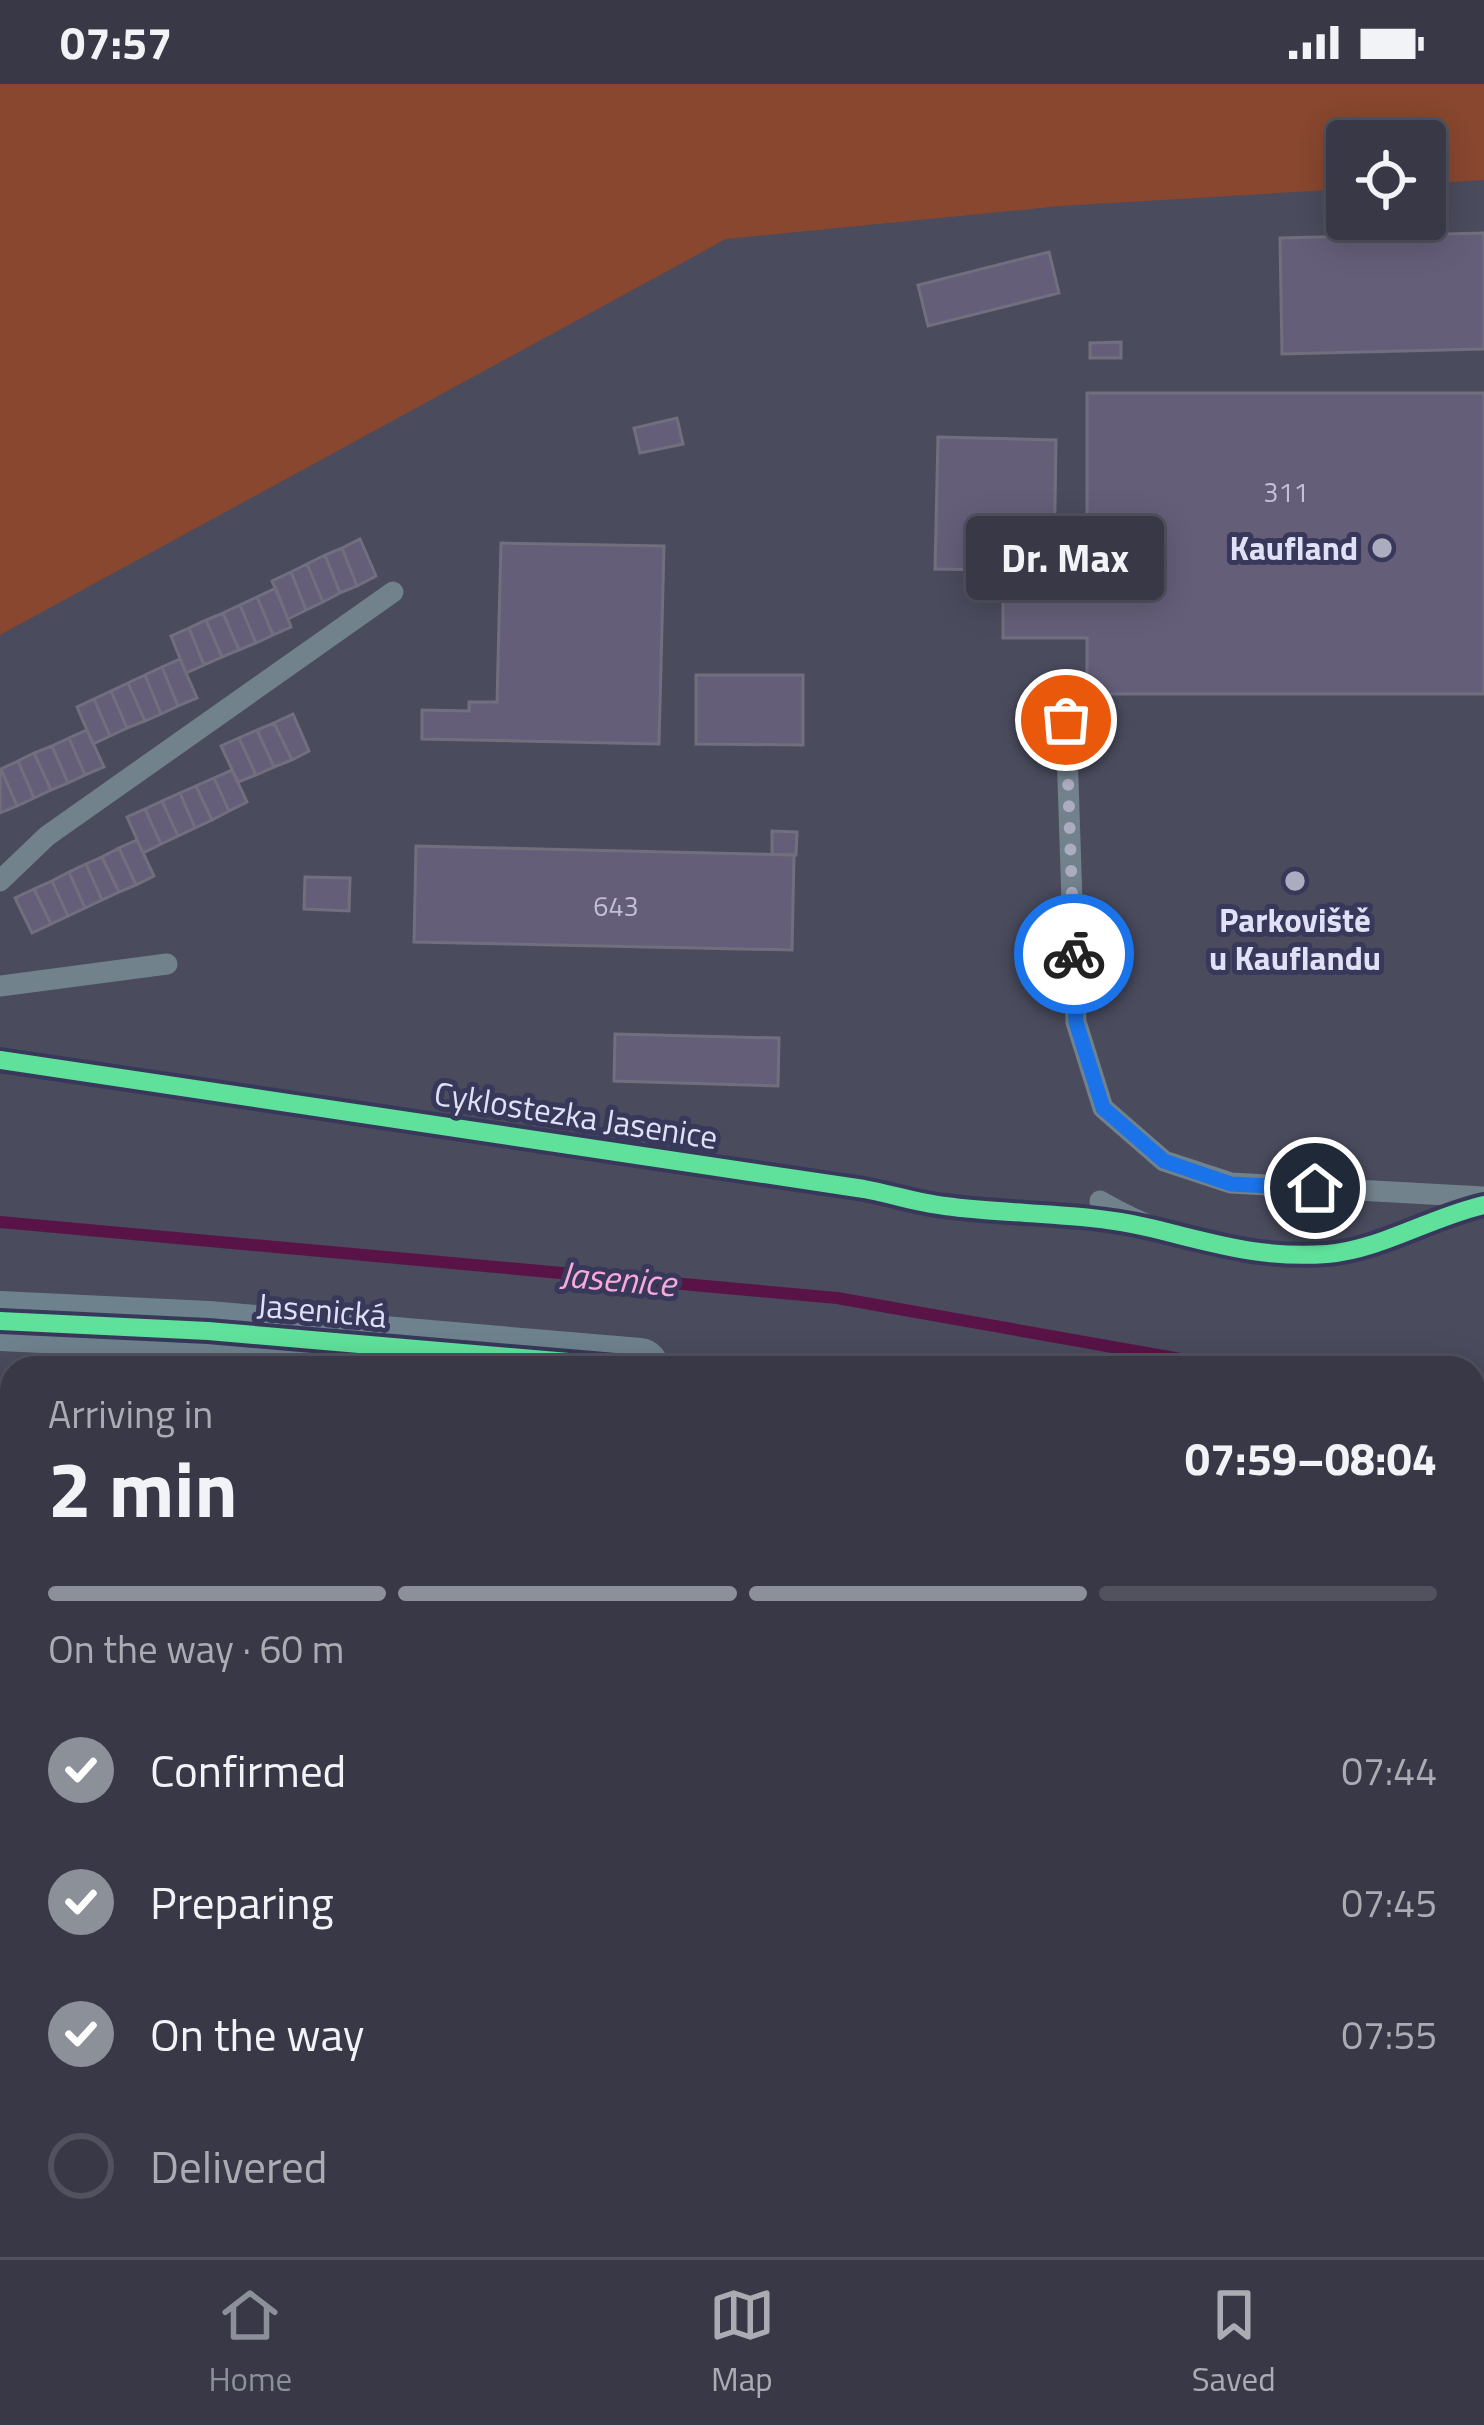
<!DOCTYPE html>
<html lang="en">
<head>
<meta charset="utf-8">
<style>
	body { margin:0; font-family:"Titillium Web",sans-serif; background:#434351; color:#f1f3f6; height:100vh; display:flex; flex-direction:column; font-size:45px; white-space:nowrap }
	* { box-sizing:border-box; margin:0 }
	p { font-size:39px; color:#abacb3 }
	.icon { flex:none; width:66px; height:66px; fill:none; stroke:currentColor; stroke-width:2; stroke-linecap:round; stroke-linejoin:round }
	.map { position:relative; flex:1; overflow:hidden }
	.side { position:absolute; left:0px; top:1272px; width:1485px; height:903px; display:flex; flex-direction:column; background:#383846; border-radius:36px 36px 0 0; box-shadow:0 6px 30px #0003,0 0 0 3px #52525f }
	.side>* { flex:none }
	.controls { position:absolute; left:1326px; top:36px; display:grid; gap:24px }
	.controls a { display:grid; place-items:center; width:120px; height:120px; border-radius:12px; background:#383846; box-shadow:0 6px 30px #0003,0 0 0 3px #52525f; font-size:60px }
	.pin { position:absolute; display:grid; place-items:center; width:102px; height:102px; color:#fff; margin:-51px; border:6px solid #fff; border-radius:50%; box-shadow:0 3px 12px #0007 }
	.courier { position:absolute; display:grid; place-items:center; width:120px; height:120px; margin:-60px; border:9px solid #1a73e8; border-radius:50%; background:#fff; color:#222; box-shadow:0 3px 15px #0007 }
	.bubble { position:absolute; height:84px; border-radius:12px; background:#383846; box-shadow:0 6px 30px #0003,0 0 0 3px #52525f; font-size:39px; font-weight:700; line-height:84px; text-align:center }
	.headline em { font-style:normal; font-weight:700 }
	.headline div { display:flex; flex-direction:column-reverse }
	.headline { display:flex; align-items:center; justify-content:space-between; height:204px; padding:0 48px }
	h1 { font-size:78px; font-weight:700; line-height:90px }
	.bar { display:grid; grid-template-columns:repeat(4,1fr); gap:18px 12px; align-content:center; height:144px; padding:0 48px }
	.bar i { height:15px; border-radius:9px; background:#52525f }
	.bar .current { background:#8c9099 }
	.bar p { grid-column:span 4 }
	ol { padding:0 48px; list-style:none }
	li { display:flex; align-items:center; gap:36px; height:132px }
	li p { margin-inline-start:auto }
	li .icon { padding:12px; border-radius:50%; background:#8c9099; color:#fff; stroke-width:4 }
	li:last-child { color:#abacb3 }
	li i { width:66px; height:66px; border:6px solid #52525f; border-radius:50% }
	.status { display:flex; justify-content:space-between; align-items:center; height:84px; padding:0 60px; background:#383846; direction:ltr }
	.status svg { height:33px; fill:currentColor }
	.tab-bar { display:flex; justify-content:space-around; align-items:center; height:168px; border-top:3px solid #52525f; background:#383846; font-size:33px; color:#abacb3 }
	.tab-bar a { display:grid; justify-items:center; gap:6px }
	.tab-bar .current { color:#8c9099 }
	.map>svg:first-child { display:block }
</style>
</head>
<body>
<div class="status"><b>07:57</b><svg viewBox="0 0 49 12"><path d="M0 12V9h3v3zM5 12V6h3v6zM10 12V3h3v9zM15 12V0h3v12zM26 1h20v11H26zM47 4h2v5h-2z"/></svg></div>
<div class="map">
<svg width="1484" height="2173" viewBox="0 0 1484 2173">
	<rect width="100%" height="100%" fill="#4a4b5d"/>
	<path fill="#88472e" d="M0 0H1484V96L1425 100V57H1347V105L1061 122 726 155 0 551Z"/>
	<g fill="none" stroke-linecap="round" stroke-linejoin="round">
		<path stroke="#591347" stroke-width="12" d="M0 1138 837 1214 1231 1284
			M1473 1327 1484 1329"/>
	</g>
	<path fill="#655e79" stroke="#716f7e" stroke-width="3" d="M1484 149V265L1282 270 1280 154Z
		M1049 168 1059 209 928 242 918 201Z
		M1121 258V274H1090V259Z
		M1087 309H1484V610H1087V554H1003V505H1087Z
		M677 334 683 360 640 369 634 344Z
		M938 353 1056 356 1054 487 935 485Z
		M360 455 376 492 357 502 342 464Z
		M501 459 664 462 659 660 422 655V626L469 627V618H497Z
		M342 464 357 502 340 509 325 471Z
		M325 471 340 509 323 518 307 480Z
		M307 480 323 518 306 526 291 488Z
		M291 488 306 526 288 535 272 497Z
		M276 504 291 543 273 551 257 513Z
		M257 513 273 551 256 559 240 521Z
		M240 521 256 559 239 566 223 529Z
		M223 529 239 566 222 573 206 536Z
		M206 536 222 573 204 581 189 544Z
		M189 544 204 581 186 589 171 552Z
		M180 575 197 614 178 622 162 583Z
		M162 583 178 622 161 630 145 591Z
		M145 591 161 630 145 637 128 599Z
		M696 591H803V661L696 660Z
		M128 599 145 637 127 644 111 607Z
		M111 607 127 644 110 652 94 615Z
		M94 615 110 652 93 660 77 623Z
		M293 630 309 667 292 676 274 639Z
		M274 639 292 676 274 683 257 646Z
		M87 646 104 683 85 691 69 654Z
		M257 646 274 683 256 691 239 654Z
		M69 654 85 691 68 699 52 662Z
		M239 654 256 691 238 698 221 662Z
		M52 662 68 699 51 706 34 669Z
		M34 669 51 706 34 714 18 677Z
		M18 677 34 714 17 722 1 685Z
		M1 685 17 722 0 729V685Z
		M232 686 247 718 229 727 214 694Z
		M214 694 229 727 212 736 196 702Z
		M196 702 212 736 195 744 180 709Z
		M180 709 195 744 178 752 162 717Z
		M162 717 178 752 161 760 145 725Z
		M145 725 161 760 143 769 127 733Z
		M772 747 797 748 796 771 772 770Z
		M137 756 154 792 136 801 119 764Z
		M416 762 794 771 792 866 414 858Z
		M119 764 136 801 119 808 102 773Z
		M102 773 119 808 102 816 86 780Z
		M86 780 102 816 85 824 69 788Z
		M69 788 85 824 68 832 52 797Z
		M305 793 350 794 349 827 304 825Z
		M52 797 68 832 51 840 34 805Z
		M34 805 51 840 32 849 15 814Z
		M615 950 779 954 778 1002 614 997Z
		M0 1330 11 1331 0 1521Z
		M1473 1472 1484 1474 1474 1534H1473Z
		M12 1689V1768L0 1769V1691Z
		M1484 1704V1744L1475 1746 1473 1706Z
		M1473 1736 1484 1803 1473 1808Z
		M692 2165 741 2167 743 2173H689Z"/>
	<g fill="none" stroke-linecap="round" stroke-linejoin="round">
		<path stroke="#72828d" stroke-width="21" d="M1066 636 1076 938 1103 1024 1164 1077 1231 1099 1484 1113
			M0 797 47 752 393 508
			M0 902 167 880
			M1100 1117C1184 1166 1291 1187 1387 1156 1420 1145 1449 1129 1483 1121"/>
		<path stroke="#72828d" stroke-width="42" d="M1473 1668 1484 1666
			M0 1844 12 1843
			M1473 1946 1484 1951"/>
		<path stroke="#6e828e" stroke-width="60" d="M0 1237 208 1247 639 1284
			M1473 1408 1484 1410"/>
		<g stroke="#37385a" stroke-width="26">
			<path id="cycleway" d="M0 976 864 1105C891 1110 918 1119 945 1122 1011 1131 1081 1128 1146 1143 1211 1158 1258 1175 1327 1170 1382 1165 1431 1133 1484 1121
				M0 1237 208 1247 639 1284"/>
		</g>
		<use href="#cycleway" stroke="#60e19b" stroke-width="18"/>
	</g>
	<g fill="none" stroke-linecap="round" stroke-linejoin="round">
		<path stroke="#acacc1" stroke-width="12" stroke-dasharray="0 21.6" d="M1066 636 1074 870"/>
		<path stroke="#1a73e8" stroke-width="15" d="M1074 870 1076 938 1103 1024 1164 1077 1231 1100 1315 1104"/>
	</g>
	<g fill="#acacc1" stroke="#37385a" stroke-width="4.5">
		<circle cx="1382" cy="464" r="12"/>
		<circle cx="1295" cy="797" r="12"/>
	</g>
	<g text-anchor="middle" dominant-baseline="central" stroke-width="10" stroke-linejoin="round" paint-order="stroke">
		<g font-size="27" fill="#c1c0d8">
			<text x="1286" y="407">311</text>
			<text x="616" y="821">643</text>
		</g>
		<g font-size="33" font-weight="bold" fill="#e0e1f7" stroke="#37385a" text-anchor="end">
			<text x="1358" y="464">Kaufland</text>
			<text x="1295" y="836" text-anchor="middle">Parkoviště<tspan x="1295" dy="38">u Kauflandu</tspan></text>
		</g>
		<g font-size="33" fill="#e0e1f7" stroke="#37385a">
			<text transform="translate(576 1031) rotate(9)">Cyklostezka Jasenice</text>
			<text transform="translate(322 1226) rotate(5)">Jasenická</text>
		</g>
		<g font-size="36" font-style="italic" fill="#f8a9da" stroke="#37385a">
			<text transform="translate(618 1194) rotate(5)">Jasenice</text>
		</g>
	</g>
</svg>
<div class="controls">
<a><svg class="icon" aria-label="locate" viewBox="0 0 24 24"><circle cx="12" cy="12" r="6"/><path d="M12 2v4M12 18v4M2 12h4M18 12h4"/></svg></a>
</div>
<div class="pin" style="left:1066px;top:636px;background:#ea580c"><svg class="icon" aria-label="bag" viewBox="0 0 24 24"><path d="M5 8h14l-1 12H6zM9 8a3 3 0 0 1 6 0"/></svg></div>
<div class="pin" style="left:1315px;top:1104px;background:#1f2937"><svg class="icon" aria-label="home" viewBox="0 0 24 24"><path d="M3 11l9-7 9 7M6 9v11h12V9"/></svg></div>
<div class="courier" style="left:1074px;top:870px"><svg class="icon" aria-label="bike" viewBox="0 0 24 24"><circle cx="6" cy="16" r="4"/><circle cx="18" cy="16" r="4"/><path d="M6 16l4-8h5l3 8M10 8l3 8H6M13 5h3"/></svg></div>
<div class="bubble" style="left:966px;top:432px;width:198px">Dr. Max</div>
<section class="side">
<div class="headline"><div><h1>2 min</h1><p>Arriving in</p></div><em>07:59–08:04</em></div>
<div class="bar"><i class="current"></i><i class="current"></i><i class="current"></i><i></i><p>On the way · 60 m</p></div>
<ol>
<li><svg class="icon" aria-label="check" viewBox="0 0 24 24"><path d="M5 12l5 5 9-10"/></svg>Confirmed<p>07:44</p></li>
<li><svg class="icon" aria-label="check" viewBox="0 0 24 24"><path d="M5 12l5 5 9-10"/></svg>Preparing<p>07:45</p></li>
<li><svg class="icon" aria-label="check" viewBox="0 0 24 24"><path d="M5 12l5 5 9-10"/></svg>On the way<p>07:55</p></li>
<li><i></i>Delivered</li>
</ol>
</section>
</div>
<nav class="tab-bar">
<a class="current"><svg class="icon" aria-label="home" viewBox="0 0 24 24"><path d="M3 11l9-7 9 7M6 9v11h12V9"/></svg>Home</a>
<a><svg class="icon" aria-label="map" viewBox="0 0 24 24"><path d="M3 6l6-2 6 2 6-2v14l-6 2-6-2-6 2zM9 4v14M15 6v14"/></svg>Map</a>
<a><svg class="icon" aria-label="saved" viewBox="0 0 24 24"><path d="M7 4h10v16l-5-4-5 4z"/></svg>Saved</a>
</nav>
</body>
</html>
